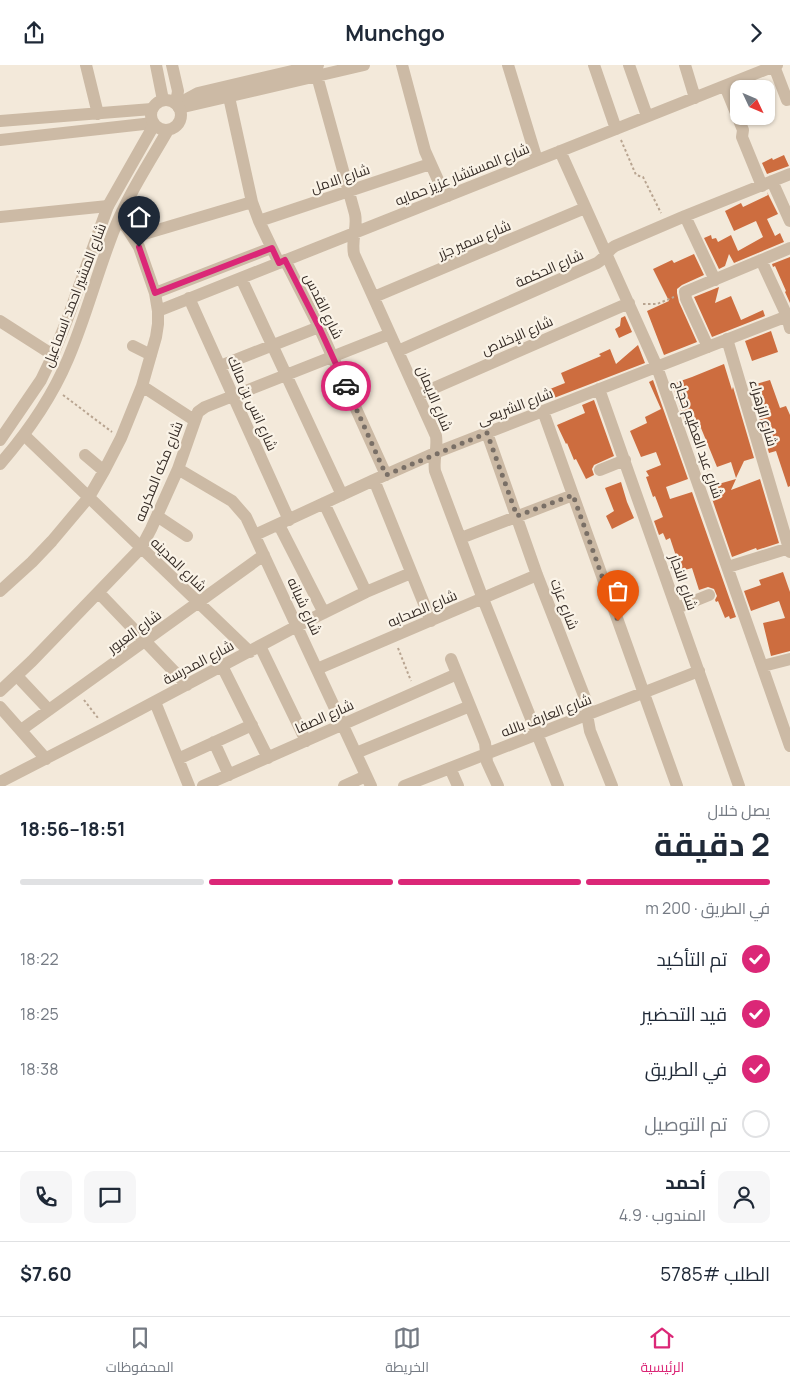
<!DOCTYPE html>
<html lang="ar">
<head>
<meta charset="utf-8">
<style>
	body { margin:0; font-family:Manrope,Cairo,sans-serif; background:#f6f6f7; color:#1f2937; direction:rtl; height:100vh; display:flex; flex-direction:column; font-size:19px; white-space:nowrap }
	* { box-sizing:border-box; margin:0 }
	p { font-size:16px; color:#747a83 }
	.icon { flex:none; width:28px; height:28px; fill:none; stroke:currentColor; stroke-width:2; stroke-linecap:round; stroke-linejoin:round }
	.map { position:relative; height:721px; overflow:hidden; direction:ltr }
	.side { display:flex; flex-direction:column; background:#fff; flex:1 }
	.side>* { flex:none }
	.needle { width:32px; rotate:134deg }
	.tools { position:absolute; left:730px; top:15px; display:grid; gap:10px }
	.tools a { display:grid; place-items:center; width:45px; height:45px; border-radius:10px; background:#fff; box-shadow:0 1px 4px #0004; font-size:25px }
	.pin { position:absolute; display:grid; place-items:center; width:42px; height:42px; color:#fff; margin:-51px -21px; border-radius:50% 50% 50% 0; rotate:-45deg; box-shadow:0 0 5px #0007 }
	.pin .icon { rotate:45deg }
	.courier { position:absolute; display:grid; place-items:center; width:50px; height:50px; margin:-25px; border:4px solid #db2777; border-radius:50%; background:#fff; color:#222; box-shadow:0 1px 6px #0007 }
	.summary em { font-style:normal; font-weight:700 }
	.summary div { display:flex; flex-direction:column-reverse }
	.summary { display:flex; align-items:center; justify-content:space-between; height:85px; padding:0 20px }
	h1 { font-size:32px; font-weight:700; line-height:38px }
	.bar { display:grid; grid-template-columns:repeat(4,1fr); gap:8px 5px; align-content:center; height:60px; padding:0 20px }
	.bar i { height:6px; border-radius:4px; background:#e0e1e3 }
	.bar .selected { background:#db2777 }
	.bar p { grid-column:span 4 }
	.line { display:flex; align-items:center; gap:12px; padding:0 20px; border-top:1px solid #e0e1e3 }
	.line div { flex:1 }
	.round { display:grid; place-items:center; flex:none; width:52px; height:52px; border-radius:10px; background:#f6f6f7 }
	ol { padding:0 20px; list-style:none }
	li { display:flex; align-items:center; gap:15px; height:55px }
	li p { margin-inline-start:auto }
	li .icon { padding:5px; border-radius:50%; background:#db2777; color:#fff; stroke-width:4 }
	li:last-child { color:#747a83 }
	li i { width:28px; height:28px; border:2px solid #e0e1e3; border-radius:50% }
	header { display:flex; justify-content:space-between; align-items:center; height:65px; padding:0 20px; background:#fff; font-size:22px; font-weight:700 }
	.dock { display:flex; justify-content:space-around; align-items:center; height:70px; border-top:1px solid #e0e1e3; background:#fff; font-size:14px; color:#747a83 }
	.dock a { display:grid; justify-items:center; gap:2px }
	.dock .selected { color:#db2777 }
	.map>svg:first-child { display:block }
</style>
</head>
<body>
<header><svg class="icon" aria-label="forward" viewBox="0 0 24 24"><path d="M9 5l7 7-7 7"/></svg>Munchgo<svg class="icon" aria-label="share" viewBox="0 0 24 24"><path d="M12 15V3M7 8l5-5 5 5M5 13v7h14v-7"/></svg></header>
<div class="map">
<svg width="790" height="721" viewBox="0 0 790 721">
	<rect width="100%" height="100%" fill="#f3e9da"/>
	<path fill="#cd6d3f" d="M784 90 789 101 767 109 762 98 772 93 773 95Z
		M767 127 778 149 767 154 775 171 780 168 784 177 734 198 729 189 725 201 719 204 704 173 711 170 712 174 716 173 718 177 731 170 738 186 763 172 756 156 734 166 725 146 741 138 743 142 768 130Z
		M694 189 704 210 682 220 677 224V228L679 237 697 277 664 290 647 246 669 236 653 204 672 195 674 198Z
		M790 192V238L785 227 786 226 775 201 773 202 772 199Z
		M719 222 715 238 731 231 741 255 763 245 765 251 712 272 694 232Z
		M625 251 632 267 619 273 615 264 620 261 621 253Z
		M771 266 778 287 752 296 745 276Z
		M638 280 645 298 554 333 550 324 565 318 561 308 601 291 599 289 610 284 616 299Z
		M724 299 732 325 733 322 754 393 744 396 736 413 731 397 717 402 701 363 698 364 694 350 684 354 672 319 692 312Z
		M653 315 688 414 666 422 670 434 692 427 736 552 730 554 729 551 725 553 718 536 716 537 715 535 717 531 714 524 708 522 699 525 692 503 681 506 670 473 666 475 663 468 659 470 654 456 663 452 655 431 653 432 646 412 649 411 646 406 661 400 656 387 641 392 630 366 647 358 645 352 661 344 649 317Z
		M770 315 780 343 786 341 790 350V421L788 422 776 386 769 388 749 321Z
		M594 335 614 391 594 400 592 404 594 410 586 414 576 394 574 395 567 378 566 379 557 360 585 348 582 340Z
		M736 414 731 425 760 414 779 478 757 485 756 483 732 492 708 422Z
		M621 417 627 437 634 453 612 464 606 451 614 446 605 423Z
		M783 507 790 527V586L771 591 763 558 785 553 779 536 751 546 744 526 761 520 759 515Z"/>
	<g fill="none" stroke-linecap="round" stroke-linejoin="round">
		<path stroke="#b8a490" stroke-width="2" stroke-dasharray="2.5 2.5" stroke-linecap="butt" d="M621 75 636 110 643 112 661 148
			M643 239H657L674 232
			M63 330 112 367
			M398 583 411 616
			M84 635 98 653"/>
		<path stroke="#ccbaa5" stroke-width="12" d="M86 0 98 49
			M402 0 425 86 438 115 448 131
			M508 0 537 95
			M594 0 616 64
			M629 0 647 51
			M685 0 695 33
			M774 1 787 35
			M317 11 355 149C358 164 351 172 354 189L436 371C438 383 433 394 435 406L483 534 558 721
			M725 21 743 65 742 72 762 121
			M229 32 252 137 259 156 279 198
			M178 41 187 34 198 28 318 0
			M179 43 364 0
			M0 56 152 44
			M0 75 153 58
			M560 86 657 302 790 681
			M772 116 790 156
			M685 151 715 215
			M0 152 108 141
			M259 156 430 99
			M134 172 252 137
			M285 195 319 262 386 410
			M761 195 787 251 790 263
			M241 213 342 430
			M155 228 271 183
			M374 232 585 143
			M189 233 289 455
			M158 246 777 0
			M0 256 53 290
			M727 274 790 487
			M133 281 151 290
			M708 282 686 234 685 227 790 183
			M398 286 597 198C605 193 608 185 615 181L685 151 790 109
			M220 301 319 262
			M142 321 194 355
			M599 324 739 721
			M418 330 629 238
			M543 346 677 721
			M487 368 537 510 585 633 588 644V655L590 666 612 721
			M24 370 250 587
			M85 390 104 406
			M178 404 232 436 246 452 371 721
			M600 405 625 395
			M374 415 431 556
			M324 438 366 527
			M157 451 187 471
			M279 460 324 548
			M255 470 374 415 435 388 790 250
			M461 473 573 430
			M728 502 789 483
			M0 526 32 497 52 476 89 432 104 406 121 373 142 321 156 272 158 259V246L155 228 139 182 127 163 119 155
			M99 528 187 620
			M677 543 709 530
			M260 581 306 676
			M451 594 485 678 487 697 498 721
			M222 601 268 693
			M763 601 790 594
			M317 604 537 510
			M17 611 49 645
			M0 626 32 596 141 483 151 464 178 404 198 347 205 342 390 269
			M155 637 189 721
			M0 642 46 694
			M21 665 264 490
			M214 677 229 710
			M356 688 470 641
			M178 694 252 660
			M450 703 458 721
			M0 717 105 663 297 561 366 527 411 508
			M203 721 457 609
			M344 721 366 711
			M404 721 699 606"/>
		<path stroke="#ccbaa5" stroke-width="12" d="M156 0 163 35
			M172 0 178 26 176 39
			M151 50a15 15 0 1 1 30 0a15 15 0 1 1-30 0Z
			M0 375 41 315 53 290 67 255 108 141 154 60
			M0 399C27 368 52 332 68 294 86 252 97 208 114 165 128 130 149 98 168 65"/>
	</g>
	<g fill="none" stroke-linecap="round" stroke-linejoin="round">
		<path stroke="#796f66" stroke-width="5" stroke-dasharray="0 9" d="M346 321 386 410 487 368 517 451 573 430 618 556"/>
		<path stroke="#db2777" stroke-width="6" d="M139 182 155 228 272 183 279 198 285 195 319 262 346 321"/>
	</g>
	<g text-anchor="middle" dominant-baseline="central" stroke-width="4.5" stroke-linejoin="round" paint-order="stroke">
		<g font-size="14" fill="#372d27" stroke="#faf3e7">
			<text transform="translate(462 109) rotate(-22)">شارع المستشار عزيز حمايه</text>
			<text transform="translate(340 113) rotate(-19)">شارع الامل</text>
			<text transform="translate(474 174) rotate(-23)">شارع سمير جزر</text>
			<text transform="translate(549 203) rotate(-24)">شارع الحكمة</text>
			<text transform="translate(74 230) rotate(-69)">شارع المشير احمد اسماعيل</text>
			<text transform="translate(324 241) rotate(64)">شارع القدس</text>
			<text transform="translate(517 270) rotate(-24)">شارع الإخلاص</text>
			<text transform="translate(435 333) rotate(67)">شارع الايمان</text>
			<text transform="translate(253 338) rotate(66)">شارع انس بن مالك</text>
			<text transform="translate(515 341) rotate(-21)">شارع الشريعى</text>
			<text transform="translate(764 348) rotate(74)">شارع الزهراء</text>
			<text transform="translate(699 374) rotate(71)">شارع عبد العظيم حجاج</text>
			<text transform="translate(158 406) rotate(-68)">شارع مكه المكرمه</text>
			<text transform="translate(179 499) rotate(44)">شارع المدينه</text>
			<text transform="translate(684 517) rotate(71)">شارع النجار</text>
			<text transform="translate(565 539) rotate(69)">شارع عزت</text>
			<text transform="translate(305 541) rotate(65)">شارع شبانه</text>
			<text transform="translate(422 543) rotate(-23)">شارع الصحابه</text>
			<text transform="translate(134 566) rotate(-36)">شارع العبور</text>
			<text transform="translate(198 597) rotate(-28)">شارع المدرسة</text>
			<text transform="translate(546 650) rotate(-21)">شارع العارف بالله</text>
			<text transform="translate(324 651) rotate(-24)">شارع الصفا</text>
		</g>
	</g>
</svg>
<div class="tools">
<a><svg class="needle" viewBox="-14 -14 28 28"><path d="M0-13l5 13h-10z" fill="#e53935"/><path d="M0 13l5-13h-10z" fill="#747a83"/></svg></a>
</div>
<div class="pin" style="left:618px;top:556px;background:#ea580c"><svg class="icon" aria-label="bag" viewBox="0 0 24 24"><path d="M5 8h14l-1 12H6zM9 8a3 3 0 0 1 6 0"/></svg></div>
<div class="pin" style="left:139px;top:182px;background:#1f2937"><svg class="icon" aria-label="home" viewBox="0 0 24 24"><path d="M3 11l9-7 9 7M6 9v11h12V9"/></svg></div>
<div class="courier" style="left:346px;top:321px"><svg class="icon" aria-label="car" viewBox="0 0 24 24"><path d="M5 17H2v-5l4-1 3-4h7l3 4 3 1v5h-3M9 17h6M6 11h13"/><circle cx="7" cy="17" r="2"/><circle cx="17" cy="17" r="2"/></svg></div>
</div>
<section class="side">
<div class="summary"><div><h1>2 دقيقة</h1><p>يصل خلال</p></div><em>18:51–18:56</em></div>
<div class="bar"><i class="selected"></i><i class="selected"></i><i class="selected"></i><i></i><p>في الطريق · 200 m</p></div>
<ol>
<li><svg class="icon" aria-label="check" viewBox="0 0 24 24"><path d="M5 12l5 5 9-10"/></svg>تم التأكيد<p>18:22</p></li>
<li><svg class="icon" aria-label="check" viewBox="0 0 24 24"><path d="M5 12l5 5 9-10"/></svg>قيد التحضير<p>18:25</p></li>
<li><svg class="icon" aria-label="check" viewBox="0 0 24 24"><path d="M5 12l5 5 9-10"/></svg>في الطريق<p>18:38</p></li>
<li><i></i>تم التوصيل</li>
</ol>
<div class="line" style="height:90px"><a class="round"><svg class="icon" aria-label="person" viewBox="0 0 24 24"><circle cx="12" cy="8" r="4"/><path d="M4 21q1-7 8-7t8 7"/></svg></a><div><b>أحمد</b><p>المندوب · 4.9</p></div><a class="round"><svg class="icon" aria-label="chat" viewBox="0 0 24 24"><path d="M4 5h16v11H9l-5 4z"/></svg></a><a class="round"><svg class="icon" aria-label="phone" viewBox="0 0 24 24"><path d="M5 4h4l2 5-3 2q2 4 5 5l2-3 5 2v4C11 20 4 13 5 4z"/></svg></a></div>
<div class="line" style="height:65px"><div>الطلب #5785</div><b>$7.60</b></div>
</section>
<nav class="dock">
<a class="selected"><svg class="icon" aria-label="home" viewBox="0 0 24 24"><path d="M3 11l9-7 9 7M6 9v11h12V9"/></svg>الرئيسية</a>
<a><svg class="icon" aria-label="map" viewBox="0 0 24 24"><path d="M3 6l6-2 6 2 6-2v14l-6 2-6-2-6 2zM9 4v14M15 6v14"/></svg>الخريطة</a>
<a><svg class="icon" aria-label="saved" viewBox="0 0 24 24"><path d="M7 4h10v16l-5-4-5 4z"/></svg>المحفوظات</a>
</nav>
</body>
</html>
